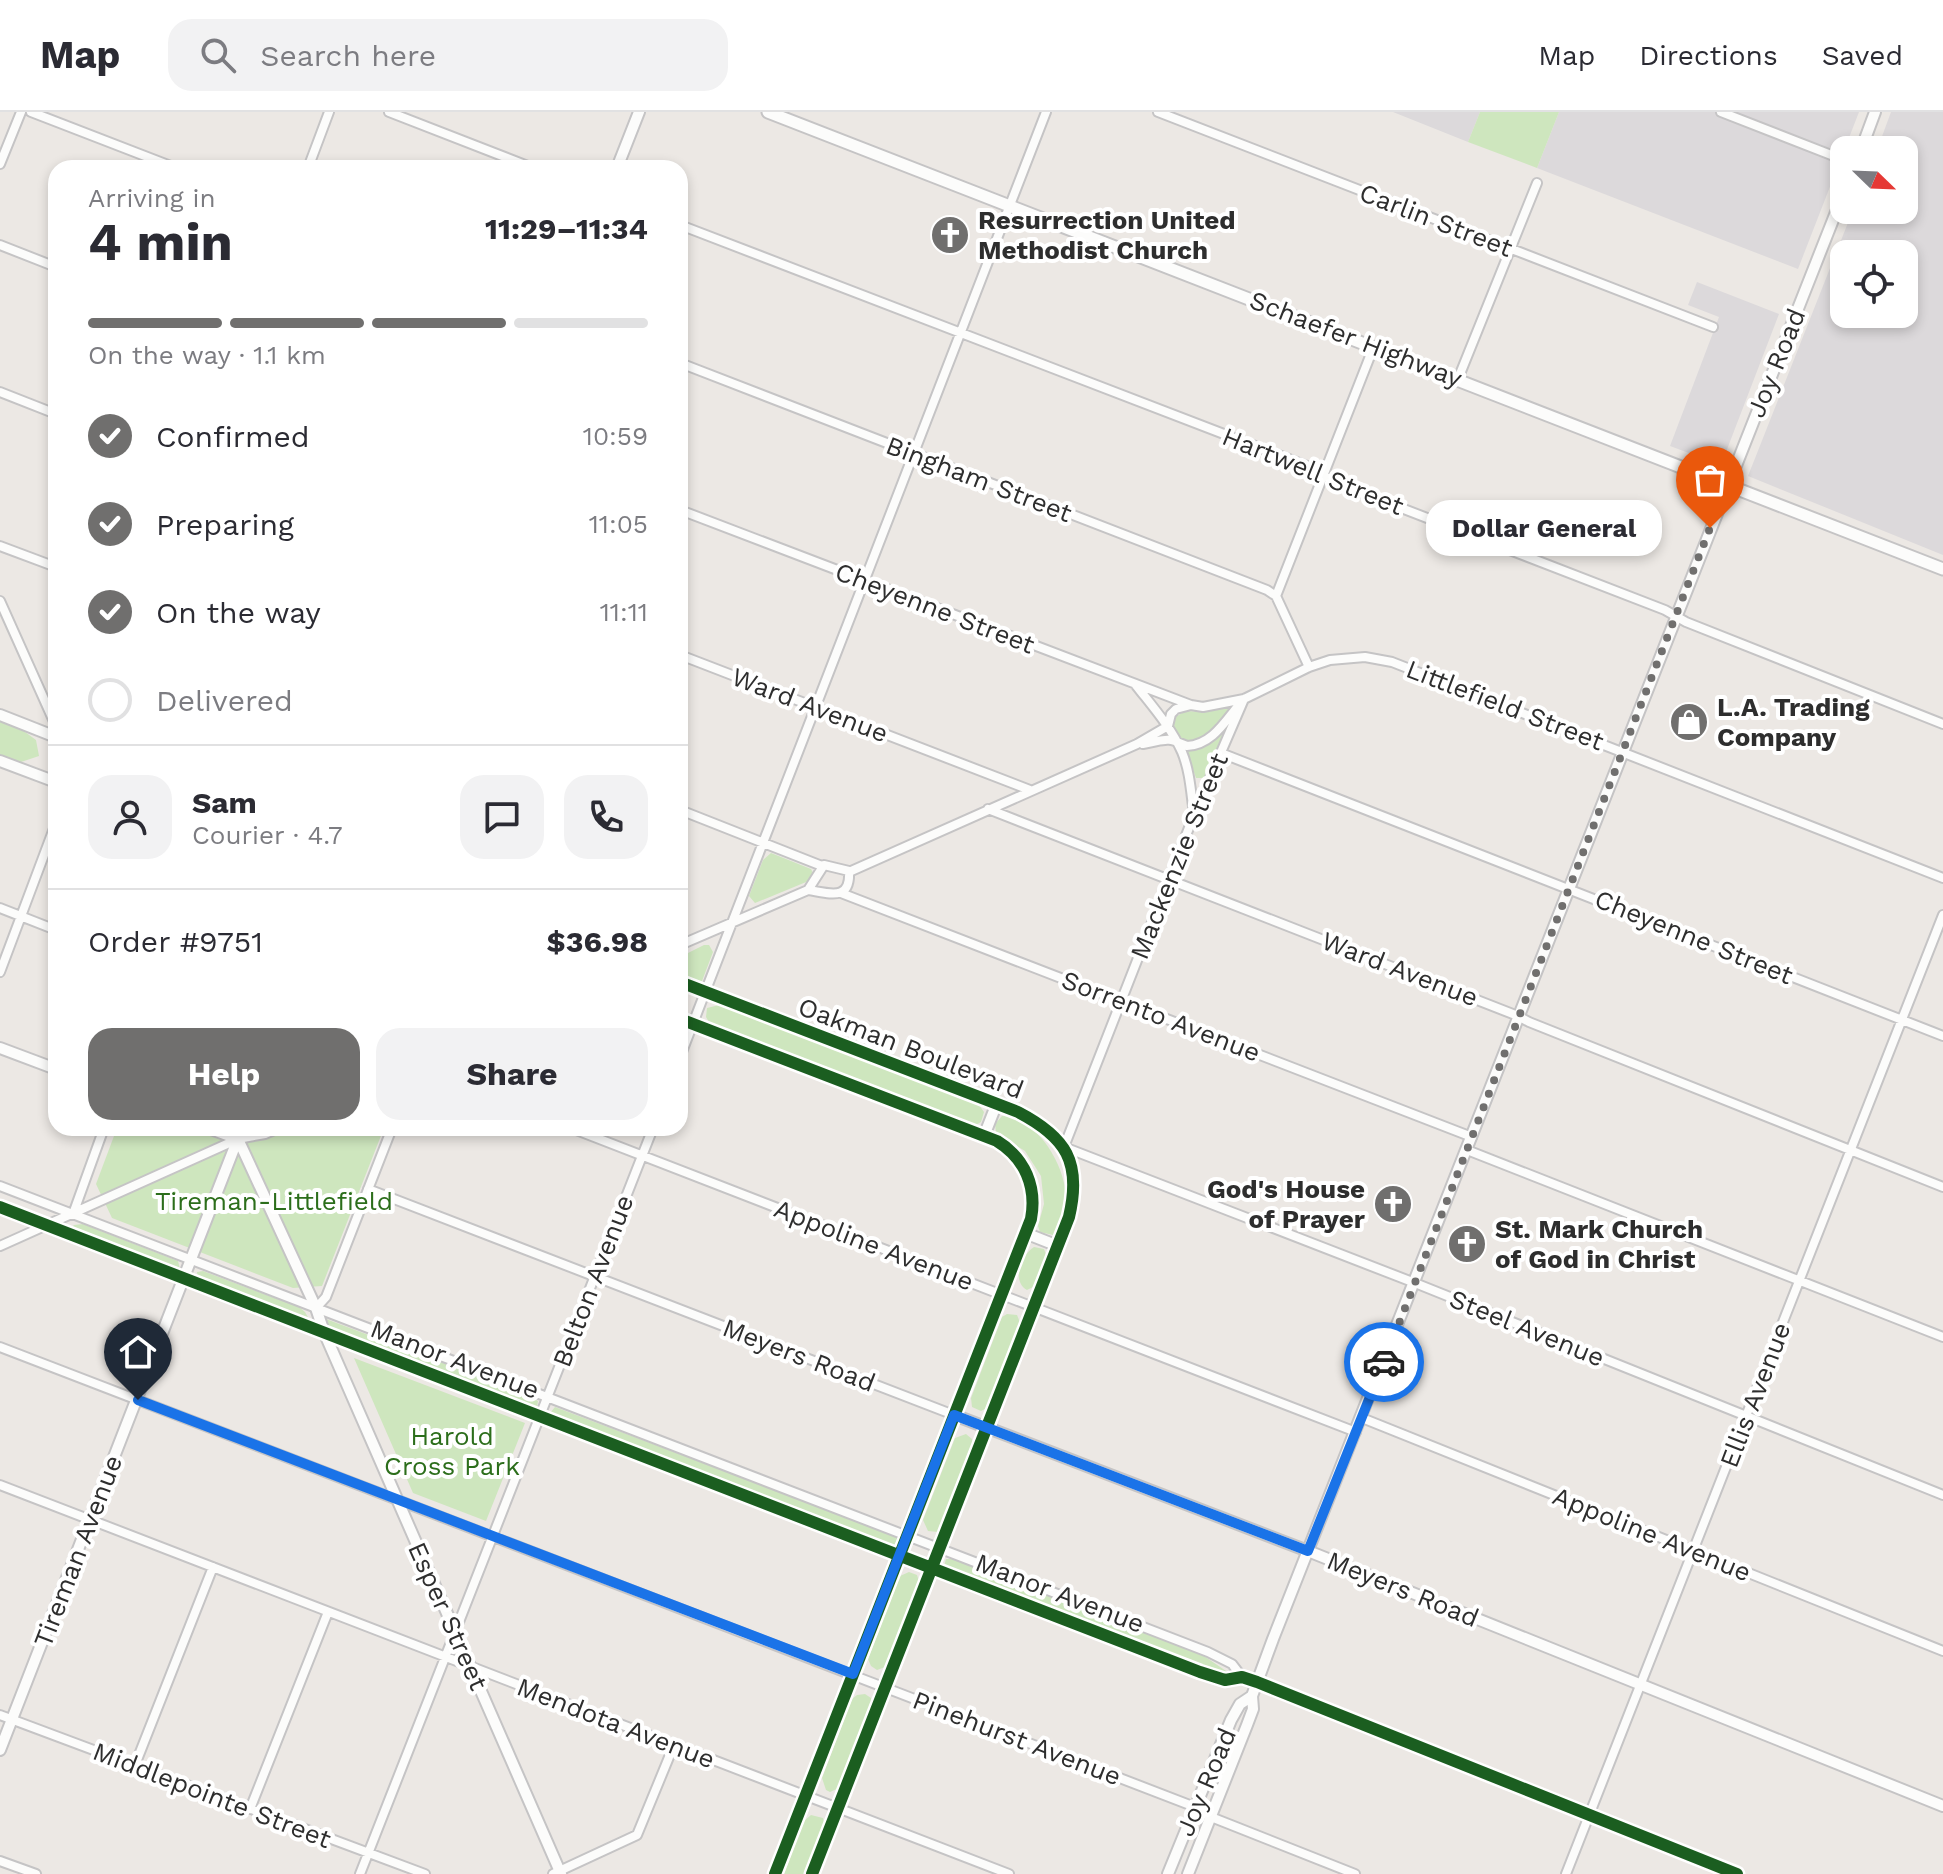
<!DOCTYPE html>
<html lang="en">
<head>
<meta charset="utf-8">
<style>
	body { margin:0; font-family:"Work Sans",sans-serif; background:#f2f2f3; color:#2b2b33; height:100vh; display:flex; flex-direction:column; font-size:30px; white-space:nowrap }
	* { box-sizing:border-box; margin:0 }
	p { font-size:26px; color:#7c7c81 }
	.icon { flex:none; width:44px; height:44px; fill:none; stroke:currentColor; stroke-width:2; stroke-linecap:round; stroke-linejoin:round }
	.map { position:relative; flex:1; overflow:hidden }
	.panel { position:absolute; left:48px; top:48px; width:640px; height:976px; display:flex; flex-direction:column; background:#fff; border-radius:24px; box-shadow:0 4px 12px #0003 }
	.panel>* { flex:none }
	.needle { width:52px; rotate:113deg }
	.controls { position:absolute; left:1830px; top:24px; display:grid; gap:16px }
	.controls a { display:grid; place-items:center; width:88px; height:88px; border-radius:16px; background:#fff; box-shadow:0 4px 12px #0003; font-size:40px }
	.pin { position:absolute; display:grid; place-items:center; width:68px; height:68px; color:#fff; margin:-82px -34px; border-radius:50% 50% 50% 0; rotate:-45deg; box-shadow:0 0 8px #0007 }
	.pin .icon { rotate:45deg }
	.courier { position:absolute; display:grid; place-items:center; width:80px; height:80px; margin:-40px; border:6px solid #1a73e8; border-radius:50%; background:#fff; color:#222; box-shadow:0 2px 10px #0007 }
	.bubble { position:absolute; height:56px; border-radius:24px; background:#fff; box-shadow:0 4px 12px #0003; font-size:26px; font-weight:700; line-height:56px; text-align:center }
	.overview em { font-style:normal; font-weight:700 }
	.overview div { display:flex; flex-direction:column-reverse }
	.overview { display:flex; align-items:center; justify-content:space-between; height:136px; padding:0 40px }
	h1 { font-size:52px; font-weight:700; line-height:60px }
	.bar { display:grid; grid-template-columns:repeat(4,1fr); gap:12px 8px; align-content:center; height:96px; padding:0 40px }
	.bar i { height:10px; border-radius:6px; background:#e1e1e2 }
	.bar .on { background:#706f6e }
	.bar p { grid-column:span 4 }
	.line { display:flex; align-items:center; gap:20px; padding:0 40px; border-top:2px solid #e1e1e2 }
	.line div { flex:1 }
	.round { display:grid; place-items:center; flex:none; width:84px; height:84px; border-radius:24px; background:#f2f2f3 }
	ol { padding:0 40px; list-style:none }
	li { display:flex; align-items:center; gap:24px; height:88px }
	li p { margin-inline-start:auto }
	li .icon { padding:8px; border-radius:50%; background:#706f6e; color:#fff; stroke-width:4 }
	li:last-child { color:#7c7c81 }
	li i { width:44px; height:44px; border:4px solid #e1e1e2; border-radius:50% }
	.action { display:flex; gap:16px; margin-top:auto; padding:16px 40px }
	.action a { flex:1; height:92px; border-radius:24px; background:#706f6e; color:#fff; font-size:32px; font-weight:700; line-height:92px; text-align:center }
	.action a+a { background:#f2f2f3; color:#2b2b33 }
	header { display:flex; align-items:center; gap:48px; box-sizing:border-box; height:112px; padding:0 40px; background:#fff; border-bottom:2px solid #e1e1e2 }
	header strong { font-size:38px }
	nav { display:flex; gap:44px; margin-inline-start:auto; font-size:28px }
	.search { width:560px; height:72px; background:#f2f2f3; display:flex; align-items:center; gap:20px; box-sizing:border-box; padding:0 28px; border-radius:24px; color:#7c7c81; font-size:30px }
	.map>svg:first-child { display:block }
</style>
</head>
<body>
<header>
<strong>Map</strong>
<div class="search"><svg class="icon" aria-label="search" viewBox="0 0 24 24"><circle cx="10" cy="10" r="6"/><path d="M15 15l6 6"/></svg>Search here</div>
<nav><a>Map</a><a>Directions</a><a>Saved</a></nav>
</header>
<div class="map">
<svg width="1943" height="1762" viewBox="0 0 1943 1762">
	<rect width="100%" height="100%" fill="#ece8e4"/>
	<path fill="#dcd9db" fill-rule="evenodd" d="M1393 0H1480L1468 30Z
		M1559 0H1859L1798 157 1537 56Z
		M1891 0H1943V443L1748 364 1853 98H1904V38H1877ZM1844 142H1904V202H1844Z
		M1697 170 1779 202 1721 353 1670 334 1719 205 1688 193Z"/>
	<path fill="#cee6be" d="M1480 0H1559L1537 56 1468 30Z
		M1227 593 1230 598C1217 613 1203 632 1182 628L1172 612 1174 606 1185 599 1208 600Z
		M0 609 21 617 36 628 39 644 21 650 0 644Z
		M1229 612 1209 664 1205 666H1196L1186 637 1210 630Z
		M771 741 811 757 814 763 811 768 755 791 749 784 763 748Z
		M704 833H709L713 840 702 869 696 870 680 863V845Z
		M719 893 979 993 984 1000 981 1010 976 1013 971 1012 710 912 706 905 707 896Z
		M1002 1004C1048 1005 1088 1092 1053 1123L1040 1120 1038 1114 1044 1092 1041 1064 1025 1039 996 1021 995 1012Z
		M117 1016H384L322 1174 293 1176 112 1106 96 1072Z
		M83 1112 178 1149 180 1157 175 1159 70 1117 74 1113Z
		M1034 1135 1044 1137 1048 1148 1037 1173 1027 1178C1011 1169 1021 1143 1034 1135Z
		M203 1159 299 1195 305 1200 310 1209 198 1168 197 1160Z
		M1007 1202 1017 1203 1021 1213 989 1295 981 1299 972 1295 971 1286 1002 1205Z
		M326 1207 520 1280 538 1289 537 1295H529L337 1221 330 1216Z
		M354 1246 525 1311 486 1409 413 1381Z
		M555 1295 888 1421 897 1425 898 1432 894 1435 889 1434 554 1305 550 1301Z
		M966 1322 972 1327 973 1335 944 1411 938 1420 928 1419 923 1408 955 1326Z
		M946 1447H953L1201 1542 1232 1563 1227 1564 949 1457 944 1454Z
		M909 1460 917 1463 920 1473 888 1554 877 1558 871 1554 868 1547 900 1464Z
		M865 1582 871 1586 872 1594 841 1675 830 1680 826 1678 822 1666 852 1587 857 1583Z
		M811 1703 823 1706 825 1715 806 1762H784L804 1709Z"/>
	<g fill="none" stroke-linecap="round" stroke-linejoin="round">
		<g stroke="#c5c4c5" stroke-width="12">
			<path id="minor" d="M31 0 176 56
				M389 0 533 56
				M1158 0 1713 215
				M1721 0 1844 48
				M0 52 21 0
				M308 56 329 0
				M680 113 1315 357 1334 370 1665 498 1686 510 1943 612
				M0 133 56 155
				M680 251 1267 478 1276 484
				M1458 267 1537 71
				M0 280 56 302
				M680 398 1191 593
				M0 434 56 455
				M0 489 56 614
				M680 543 1030 678
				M1309 555 1276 484 1374 234
				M1135 572C1152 594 1171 615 1182 640 1190 659 1191 681 1194 702
				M1244 587 1194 703 1064 1035 1415 1171 1943 1383
				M1143 632C1167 628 1165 624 1187 634 1211 633 1224 611 1238 594
				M1221 641 1943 924
				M988 697 1518 904 1529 910 1943 1075
				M680 698 822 754
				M824 753 849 759C851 790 829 781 808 778Z
				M849 760 1137 632 1168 614 1171 602 1176 597 1191 593 1203 595 1244 587 1309 555 1330 548 1365 545 1392 550 1943 766
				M841 781 1472 1025
				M0 796 56 818
				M680 833 808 778
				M0 860 56 711
				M680 945 1046 0
				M571 1016 1356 1320
				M243 1026 265 1022 279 1016
				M1467 1038 1943 1225
				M0 1074 1208 1540 1232 1552 1242 1565
				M368 1077 954 1303
				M0 1095 1200 1560 1225 1568 1242 1565 1257 1570 1737 1762
				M73 1102 104 1016
				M0 1134 238 1027 256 1016
				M316 1196 326 1185 392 1016
				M0 1235 1195 1695 1211 1705 1355 1762
				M1362 1306 1943 1539
				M0 1373 1009 1762
				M0 1603 425 1762
				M135 1653 213 1455
				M250 1697 328 1500
				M0 1749 36 1762
				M360 1762 653 1016
				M553 1762 637 1723 674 1633
				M1566 1762 1943 803"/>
		</g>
		<g stroke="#c5c4c5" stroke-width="14">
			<path id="tertiary" d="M1861 38 1875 0
				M617 56 639 0
				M0 603 56 625
				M0 649 56 670
				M680 870 1018 1000C1066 1025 1082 1050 1069 1105L812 1762
				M680 907 997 1029C1025 1046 1037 1075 1031 1107L775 1762
				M0 936 56 957
				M208 1016 238 1027
				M984 1024 997 991
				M238 1027 316 1196 324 1220 561 1762
				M1025 1121 1058 1134
				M954 1303 1308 1439 1943 1694
				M0 1638 242 1016
				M1168 1762 1231 1608 1240 1592 1252 1584
				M1188 1762 1247 1613 1253 1597 1252 1584 1273 1527 1844 80"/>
		</g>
		<g stroke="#c5c4c5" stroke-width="15">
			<path id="secondary" d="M768 0 1943 457"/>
		</g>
		<use href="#minor" stroke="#fcfcfb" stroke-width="8"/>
		<use href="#tertiary" stroke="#fcfcfb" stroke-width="10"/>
		<use href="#secondary" stroke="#fcfcfb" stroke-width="11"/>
		<g stroke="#fff" stroke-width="17">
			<path id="cycleway" d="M680 870 1018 1000C1066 1025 1082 1050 1069 1105L812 1762
				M680 907 997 1029C1025 1046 1037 1075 1031 1107L775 1762
				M0 1095 1200 1560 1225 1568 1242 1565 1257 1570 1737 1762"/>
		</g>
		<use href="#cycleway" stroke="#1b5e20" stroke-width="12"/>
	</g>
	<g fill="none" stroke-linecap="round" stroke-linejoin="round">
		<path stroke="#706f6e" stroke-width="8" stroke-dasharray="0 14.4" d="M1384 1250 1710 416"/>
		<path stroke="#1a73e8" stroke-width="10" d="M138 1288 853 1562 954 1303 1308 1439 1384 1250"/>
	</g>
	<defs>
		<g id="church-disc" transform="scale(2)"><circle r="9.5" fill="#706f6e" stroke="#fff"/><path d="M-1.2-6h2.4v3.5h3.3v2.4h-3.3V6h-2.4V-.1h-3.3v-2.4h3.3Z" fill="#fff"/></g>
		<g id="shop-disc" transform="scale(2)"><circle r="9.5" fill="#706f6e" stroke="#fff"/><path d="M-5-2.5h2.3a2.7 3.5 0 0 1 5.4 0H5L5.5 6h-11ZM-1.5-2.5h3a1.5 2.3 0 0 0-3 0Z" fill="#fff"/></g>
	</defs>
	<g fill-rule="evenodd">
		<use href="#church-disc" x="950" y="123"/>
		<use href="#shop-disc" x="1689" y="610"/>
		<use href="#church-disc" x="1393" y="1092"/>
		<use href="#church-disc" x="1467" y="1132"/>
	</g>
	<g text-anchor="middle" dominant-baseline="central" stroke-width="8" stroke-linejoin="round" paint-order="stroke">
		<g font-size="26" font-weight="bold" fill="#2e2e2e" stroke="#fff" text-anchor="start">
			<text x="978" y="108">Resurrection United<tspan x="978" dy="30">Methodist Church</tspan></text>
			<text x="1717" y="595">L.A. Trading<tspan x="1717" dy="30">Company</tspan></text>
			<text x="1365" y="1077" text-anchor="end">God's House<tspan x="1365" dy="30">of Prayer</tspan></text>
			<text x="1495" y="1117">St. Mark Church<tspan x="1495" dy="30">of God in Christ</tspan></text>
		</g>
		<g font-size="26" fill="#2e2e2e" stroke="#fff">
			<text transform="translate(1436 108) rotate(21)">Carlin Street</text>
			<text transform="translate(1356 227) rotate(21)">Schaefer Highway</text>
			<text transform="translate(1776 251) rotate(-68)">Joy Road</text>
			<text transform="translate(1313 359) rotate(22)">Hartwell Street</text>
			<text transform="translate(979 367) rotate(21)">Bingham Street</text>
			<text transform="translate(935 496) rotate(21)">Cheyenne Street</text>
			<text transform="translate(810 593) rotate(21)">Ward Avenue</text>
			<text transform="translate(1505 593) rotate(21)">Littlefield Street</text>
			<text transform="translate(1179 744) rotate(-68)">Mackenzie Street</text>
			<text transform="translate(1694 825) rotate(22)">Cheyenne Street</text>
			<text transform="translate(1400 857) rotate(21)">Ward Avenue</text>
			<text transform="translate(1161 904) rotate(21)">Sorrento Avenue</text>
			<text transform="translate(911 936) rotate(21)">Oakman Boulevard</text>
			<text transform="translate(874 1133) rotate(21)">Appoline Avenue</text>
			<text transform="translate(593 1169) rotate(-69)">Belton Avenue</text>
			<text transform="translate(1527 1216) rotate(22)">Steel Avenue</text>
			<text transform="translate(799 1243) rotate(21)">Meyers Road</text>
			<text transform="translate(455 1247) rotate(21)">Manor Avenue</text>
			<text transform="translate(1755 1283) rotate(-69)">Ellis Avenue</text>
			<text transform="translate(1652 1422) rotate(22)">Appoline Avenue</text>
			<text transform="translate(78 1439) rotate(-69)">Tireman Avenue</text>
			<text transform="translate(1403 1477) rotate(22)">Meyers Road</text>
			<text transform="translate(1060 1481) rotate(21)">Manor Avenue</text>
			<text transform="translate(448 1504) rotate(66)">Esper Street</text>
			<text transform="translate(616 1611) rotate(21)">Mendota Avenue</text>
			<text transform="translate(1017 1626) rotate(21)">Pinehurst Avenue</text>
			<text transform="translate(1206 1670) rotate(-67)">Joy Road</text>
			<text transform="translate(212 1683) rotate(21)">Middlepointe Street</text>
		</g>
		<g font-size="26" fill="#2c6e1b" stroke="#fff">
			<text x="274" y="1089">Tireman-Littlefield</text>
			<text x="452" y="1324">Harold<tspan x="452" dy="30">Cross Park</tspan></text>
		</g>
	</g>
</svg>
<div class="controls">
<a><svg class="needle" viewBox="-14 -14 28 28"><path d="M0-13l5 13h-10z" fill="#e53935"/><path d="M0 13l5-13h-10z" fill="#7c7c81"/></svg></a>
<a><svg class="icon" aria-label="locate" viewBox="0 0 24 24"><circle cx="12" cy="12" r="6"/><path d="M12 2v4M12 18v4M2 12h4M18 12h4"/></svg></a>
</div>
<div class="pin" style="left:1710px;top:416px;background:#ea580c"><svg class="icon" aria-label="bag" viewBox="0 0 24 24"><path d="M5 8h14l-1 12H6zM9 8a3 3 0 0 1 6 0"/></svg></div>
<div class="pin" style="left:138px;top:1288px;background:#1f2937"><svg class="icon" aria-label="home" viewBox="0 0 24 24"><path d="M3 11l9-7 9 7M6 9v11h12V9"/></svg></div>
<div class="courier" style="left:1384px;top:1250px"><svg class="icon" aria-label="car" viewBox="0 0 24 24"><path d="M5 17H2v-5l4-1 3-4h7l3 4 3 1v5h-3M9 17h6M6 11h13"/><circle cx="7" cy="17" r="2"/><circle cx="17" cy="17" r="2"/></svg></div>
<div class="bubble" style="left:1426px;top:388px;width:236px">Dollar General</div>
<section class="panel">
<div class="overview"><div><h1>4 min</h1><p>Arriving in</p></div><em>11:29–11:34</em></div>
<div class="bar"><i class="on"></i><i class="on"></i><i class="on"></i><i></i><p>On the way · 1.1 km</p></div>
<ol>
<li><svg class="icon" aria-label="check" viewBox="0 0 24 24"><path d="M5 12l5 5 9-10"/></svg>Confirmed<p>10:59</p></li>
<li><svg class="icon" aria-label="check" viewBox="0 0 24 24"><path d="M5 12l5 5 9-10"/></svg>Preparing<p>11:05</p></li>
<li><svg class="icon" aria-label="check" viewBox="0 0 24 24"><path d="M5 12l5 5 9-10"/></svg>On the way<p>11:11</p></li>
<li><i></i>Delivered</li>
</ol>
<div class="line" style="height:144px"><a class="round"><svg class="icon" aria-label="person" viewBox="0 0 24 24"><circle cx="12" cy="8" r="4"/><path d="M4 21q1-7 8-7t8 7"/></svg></a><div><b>Sam</b><p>Courier · 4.7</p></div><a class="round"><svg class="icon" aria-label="chat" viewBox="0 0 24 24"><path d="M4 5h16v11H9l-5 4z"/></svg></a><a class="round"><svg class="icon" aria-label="phone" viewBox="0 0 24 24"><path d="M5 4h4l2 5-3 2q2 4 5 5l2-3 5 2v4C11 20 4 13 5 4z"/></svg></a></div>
<div class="line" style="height:104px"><div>Order #9751</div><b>$36.98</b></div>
<div class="action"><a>Help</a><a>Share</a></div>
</section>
</div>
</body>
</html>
